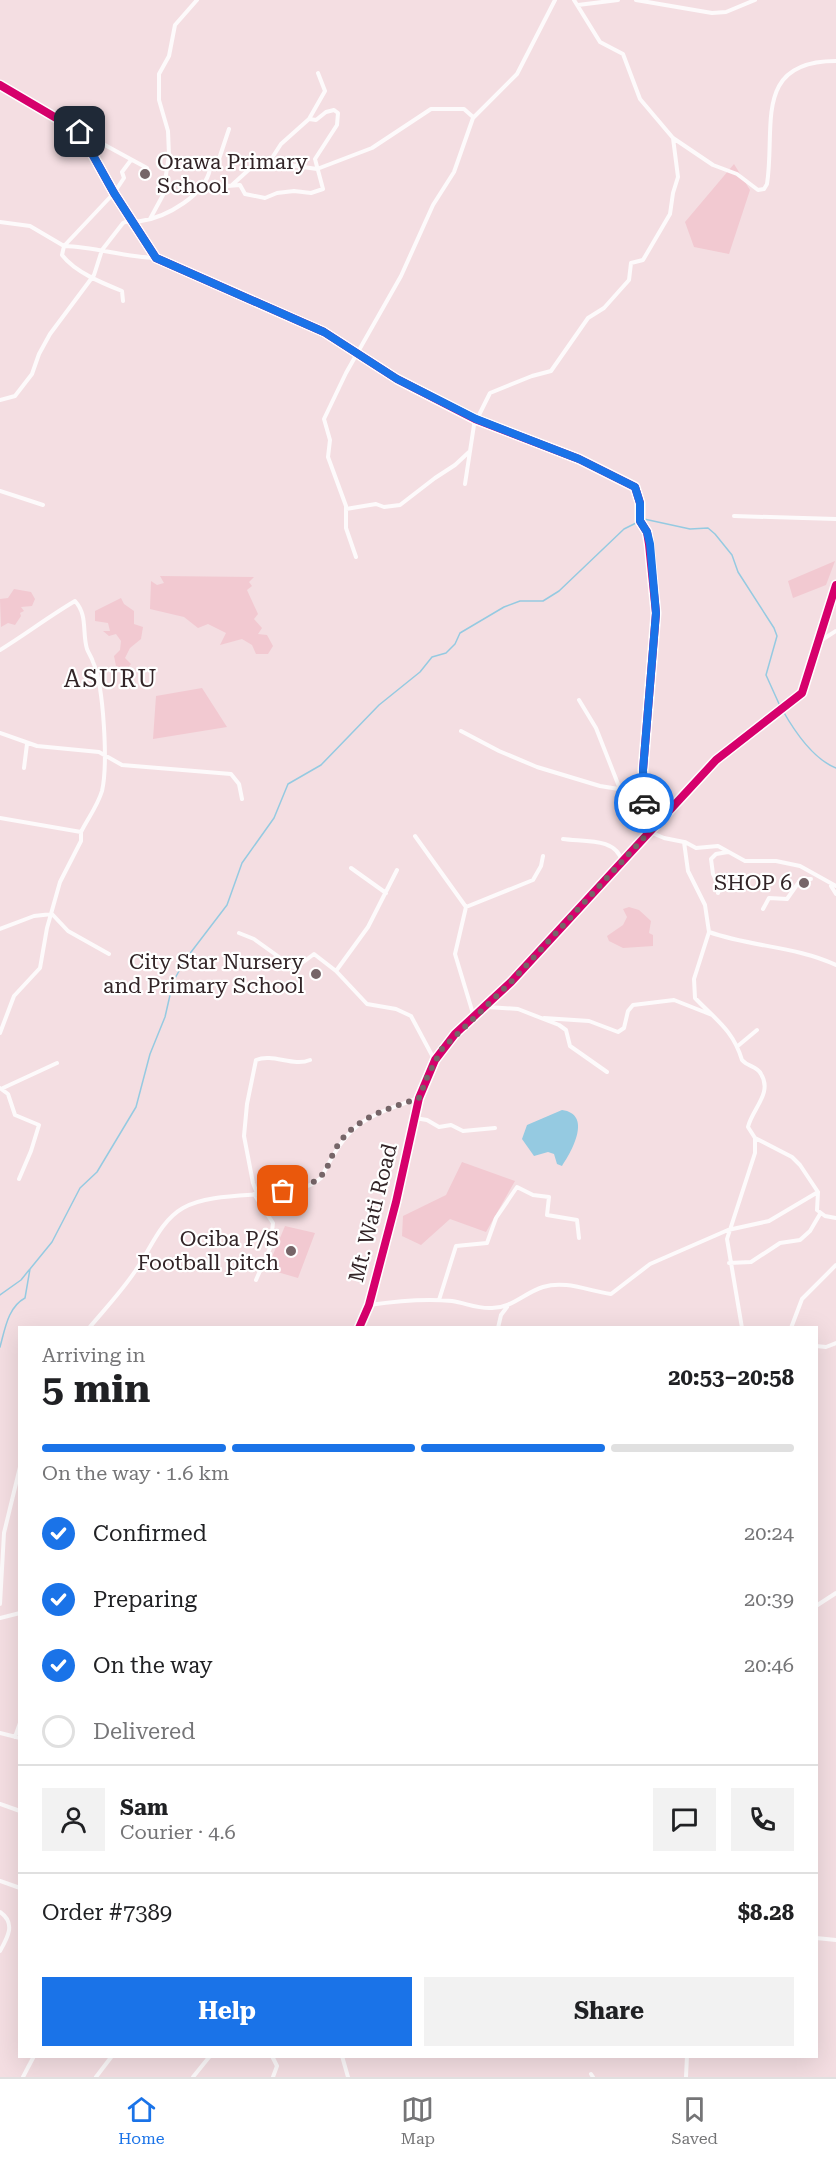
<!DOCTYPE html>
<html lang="en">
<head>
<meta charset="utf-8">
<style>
	body { margin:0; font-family:"Roboto Serif",serif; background:#f2f2f2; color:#202124; height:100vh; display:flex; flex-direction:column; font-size:22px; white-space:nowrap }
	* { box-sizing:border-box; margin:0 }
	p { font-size:20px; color:#757577 }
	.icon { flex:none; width:33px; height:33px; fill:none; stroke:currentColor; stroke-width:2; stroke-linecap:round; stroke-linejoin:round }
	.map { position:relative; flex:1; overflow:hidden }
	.details { position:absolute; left:18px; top:1326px; width:800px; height:732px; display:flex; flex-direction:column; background:#fff; border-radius:0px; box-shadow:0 6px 24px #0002 }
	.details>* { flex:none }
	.pin { position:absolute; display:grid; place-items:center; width:51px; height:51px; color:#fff; margin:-26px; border-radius:12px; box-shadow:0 3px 9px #0006 }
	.courier { position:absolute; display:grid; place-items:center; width:60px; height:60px; margin:-30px; border:4px solid #1a73e8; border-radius:50%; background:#fff; color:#222; box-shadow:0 2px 8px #0007 }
	.head em { font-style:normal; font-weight:700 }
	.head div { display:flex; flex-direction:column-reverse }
	.head { display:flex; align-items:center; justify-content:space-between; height:102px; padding:0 24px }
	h1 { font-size:39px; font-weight:700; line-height:45px }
	.bar { display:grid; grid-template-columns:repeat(4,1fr); gap:9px 6px; align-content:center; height:72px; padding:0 24px }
	.bar i { height:8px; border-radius:4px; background:#e0e0e0 }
	.bar .selected { background:#1a73e8 }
	.bar p { grid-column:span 4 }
	.line { display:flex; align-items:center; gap:15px; padding:0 24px; border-top:2px solid #e0e0e0 }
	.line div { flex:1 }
	.round { display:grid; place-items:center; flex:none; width:63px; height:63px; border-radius:0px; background:#f2f2f2 }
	ol { padding:0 24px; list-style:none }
	li { display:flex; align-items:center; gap:18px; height:66px }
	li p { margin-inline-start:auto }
	li .icon { padding:6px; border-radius:50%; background:#1a73e8; color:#fff; stroke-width:4 }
	li:last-child { color:#757577 }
	li i { width:33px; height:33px; border:3px solid #e0e0e0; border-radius:50% }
	.button { display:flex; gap:12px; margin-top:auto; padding:12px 24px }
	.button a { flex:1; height:69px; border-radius:0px; background:#1a73e8; color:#fff; font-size:24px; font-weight:700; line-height:69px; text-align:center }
	.button a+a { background:#f2f2f2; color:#202124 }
	.menu { display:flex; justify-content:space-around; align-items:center; height:84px; border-top:2px solid #e0e0e0; background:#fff; font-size:16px; color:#757577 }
	.menu a { display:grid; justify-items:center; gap:3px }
	.menu .selected { color:#1a73e8 }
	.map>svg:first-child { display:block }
</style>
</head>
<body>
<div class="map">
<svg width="836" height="2077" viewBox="0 0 836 2077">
	<rect width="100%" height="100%" fill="#f4dee2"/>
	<path fill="#f2c9d1" d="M734 164 750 190 729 254 694 247 685 222Z
		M835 561 826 585 793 598 788 581Z
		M160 576 254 577 249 582 252 586 247 590 258 614 254 619 262 628 258 634 267 635 273 646 268 654H256L252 645 242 639 220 645 226 633 208 624 198 628 184 617 150 609 151 581 157 585 164 583Z
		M14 589 31 592 35 599 32 606 21 607 24 611 20 613 21 616 15 625 8 623 1 627 0 599 8 598Z
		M121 598 124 604 134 611V624L143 627 141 639 130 648 125 658 131 664 127 669 116 666 114 656 120 650 121 641 116 634 109 636 103 631H110L108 623 95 621V611Z
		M202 688 227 727 153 739 156 696Z
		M629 907 639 910 651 921 649 933 653 935V946L623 948 609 941 607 936 623 925 627 917 623 909Z
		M462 1162 515 1181 486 1232 450 1219 421 1245 402 1236 403 1216 446 1195Z
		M285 1226 315 1233 298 1278 267 1269Z"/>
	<path fill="#95cae1" d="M562 1110C592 1114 573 1150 562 1166L557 1164 554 1154 548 1152 534 1156 522 1139 527 1125Z"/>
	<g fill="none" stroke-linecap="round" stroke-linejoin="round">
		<path stroke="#95cae1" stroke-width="1.5" d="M783 711C795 732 813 759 836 768
			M0 1295 21 1280 29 1270
			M0 1347C5 1329 8 1307 25 1298L30 1269 52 1242 80 1188 97 1172 136 1107 150 1054 165 1017 173 982 185 960 227 905 242 863 274 818 288 784 321 765 379 705 420 672 432 657 446 653 455 644 460 633 504 607 520 601H543L559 591 624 529 644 519 690 529 708 528 715 534 732 555 738 572 774 628 777 636 766 675 780 706"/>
		<path stroke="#fdfafb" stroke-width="4" d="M574 0 600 42 623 54 640 99 673 138 713 165 737 174 758 190 764 189 767 184C776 127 752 61 836 61
			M636 0 712 13 726 12 755 0
			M578 5 618 0
			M0 85 80 132 114 193 156 258 324 332 397 379 475 419 579 459 635 487 640 503V521L647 532 649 544 656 613 643 770 644 805
			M81 132 147 168
			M270 161 281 144 309 119 325 91 318 73
			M232 185 254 165 269 162 317 169 372 148 431 109H464L473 117
			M202 188 240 185 245 194 265 198 277 193 294 191 311 193 323 189 315 159 337 125 338 113 334 110 326 112 316 120 309 119
			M150 219 163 195 169 155 168 131 159 100V74L169 56 175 25 197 0
			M0 222 30 226 64 246 114 193 124 178 122 172 131 160
			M123 301 122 291C102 283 75 272 62 255L64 246C96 247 124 257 156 258
			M0 400 15 396 32 374 39 354 50 334 94 275 102 250 123 223C129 220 135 222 141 221 167 217 205 195 210 169L218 162 229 129
			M465 484 474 425 490 393 532 376 551 371 588 318 604 308 629 280 631 263 643 260 670 214 673 193 678 177 673 138
			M0 491 43 505
			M346 509 376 504 384 507 400 505 435 478 455 465 469 452
			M734 516 836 519
			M356 557 346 528V506L328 457 330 440 324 419 346 373 401 276 433 205 454 172 473 118 517 74 555 0
			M817 643 836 631
			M0 650C26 634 48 617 75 601 88 615 82 633 87 649 89 654 92 658 93 662 104 686 108 765 102 791 97 807 88 818 81 832V841L60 882 47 928 40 968 14 996 0 1033
			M579 700 596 728 620 789
			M461 731 499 751 537 767 600 786 625 790 636 796 647 809 663 817
			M0 733 37 746 99 752 122 765 231 774 239 784 242 799
			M24 768 27 744
			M0 818 81 832
			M650 832 664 838 684 842 688 871 705 905 709 932 694 979 695 998C716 1020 733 1030 742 1060 748 1067 757 1066 761 1074 773 1093 752 1109 748 1127L755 1138V1153L727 1239 742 1328
			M415 836 466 907 455 954 474 1017
			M563 839C583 842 617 837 622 862
			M685 842 696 848 718 846 745 861H776L800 866 836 886
			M351 868 386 893
			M831 886 836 894
			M718 893 720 888 713 874 711 859 716 854 728 852
			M466 907 533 880 541 866 543 856
			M763 909 769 898 787 899 801 879H811
			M0 929 34 916 52 914 68 931 109 954
			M709 932C751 947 795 946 836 965
			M239 933 254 939 293 967 298 966 314 954 336 971 367 1004 396 1009 411 1016 434 1059
			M336 971 368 927 397 870
			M487 1007 518 1009 559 1025 566 1030 570 1046 607 1072
			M544 1018 589 1021 618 1032 624 1028 628 1011 633 1005 674 1000 712 1015
			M739 1045 757 1030
			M0 1088 8 1094 15 1115 39 1125 31 1151 19 1179
			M3 1088 57 1063
			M415 1118 427 1120 439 1127 451 1125 463 1131 495 1128
			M755 1138 792 1157 800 1165 818 1192 817 1210 825 1216 836 1218
			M257 1193 253 1183 244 1136 247 1104 256 1060C273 1053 293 1067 310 1060
			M254 1194 273 1223 270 1248 256 1280
			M729 1263 751 1262 780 1243 800 1240 810 1231 820 1214
			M439 1300 456 1246 487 1243 496 1218 517 1187 533 1195 549 1197 547 1215 577 1220 579 1238
			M369 1305C396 1301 424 1298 452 1301 466 1303 477 1309 492 1308 512 1308 524 1293 543 1287 566 1280 588 1291 611 1294L650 1264 728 1230 769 1221 818 1192
			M89 1328C105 1309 122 1291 136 1270 150 1250 160 1221 183 1208 220 1187 294 1203 321 1178 350 1121 361 1119 419 1098
			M359 1328 369 1305 396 1202 419 1098 435 1060 455 1034 511 982 716 760 802 693 836 585
			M498 1328 501 1315 507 1307
			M791 1328 802 1299 836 1265
			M816 1346 826 1347 836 1343
			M0 1604 4 1533 20 1467
			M816 1606 836 1593
			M0 1618 20 1613
			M0 1733 20 1738
			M15 1737 20 1723
			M0 1804 20 1811
			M0 1881 20 1888
			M0 1912C16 1923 8 1937 0 1951
			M816 1938 836 1940
			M272 2056 277 2066 273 2077
			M342 2056 348 2077
			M591 2074 593 2077
			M23 2077 34 2056
			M96 2077 112 2056
			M193 2077 210 2056
			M686 2077 687 2056"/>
		<g stroke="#fff" stroke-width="11">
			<path id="cycleway" d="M0 85 80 132 114 193 156 258 324 332 397 379 475 419 579 459 635 487 640 503V521L647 532 649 544 656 613 643 770 644 805
				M359 1328 369 1305 396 1202 419 1098 435 1060 455 1034 511 982 716 760 802 693 836 585"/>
		</g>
		<use href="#cycleway" stroke="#d6006c" stroke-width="8"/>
	</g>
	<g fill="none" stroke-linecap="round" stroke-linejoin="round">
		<path stroke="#766568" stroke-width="6" stroke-dasharray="0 10.8" d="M283 1191C342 1182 318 1158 352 1129 371 1113 396 1106 419 1098L428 1075 442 1049 511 982 663 817 647 809 644 803"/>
		<path stroke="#1a73e8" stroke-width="8" d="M80 132 114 193 156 258 324 332 397 379 476 419 579 459 635 487 640 503V521L647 532 650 544 656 613 643 770 644 803"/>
	</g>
	<g fill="#766568" stroke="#fff" stroke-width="2">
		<circle cx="145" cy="174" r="6"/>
		<circle cx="804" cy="883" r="6"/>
		<circle cx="316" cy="974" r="6"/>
		<circle cx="291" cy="1251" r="6"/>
	</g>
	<g text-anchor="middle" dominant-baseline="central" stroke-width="4.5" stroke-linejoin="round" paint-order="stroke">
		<g font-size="21" fill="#322427" stroke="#fff" text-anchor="end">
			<text x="157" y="162" text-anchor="start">Orawa Primary<tspan x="157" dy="24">School</tspan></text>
			<text x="792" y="883">SHOP 6</text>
			<text x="304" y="962">City Star Nursery<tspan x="304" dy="24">and Primary School</tspan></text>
			<text x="279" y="1239">Ociba P/S<tspan x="279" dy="24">Football pitch</tspan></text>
		</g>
		<g font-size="21" fill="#322427" stroke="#fff">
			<text transform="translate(373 1213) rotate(-76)">Mt. Wati Road</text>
		</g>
		<g font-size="24" letter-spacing="1.5" fill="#322427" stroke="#fff">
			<text x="111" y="679">ASURU</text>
		</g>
	</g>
</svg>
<div class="pin" style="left:283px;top:1191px;background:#ea580c"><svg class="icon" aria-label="bag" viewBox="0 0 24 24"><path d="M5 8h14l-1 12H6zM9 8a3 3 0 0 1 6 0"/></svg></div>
<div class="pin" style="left:80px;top:132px;background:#1f2937"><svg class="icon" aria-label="home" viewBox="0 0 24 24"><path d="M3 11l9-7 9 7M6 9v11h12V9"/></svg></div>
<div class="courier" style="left:644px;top:803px"><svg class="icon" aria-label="car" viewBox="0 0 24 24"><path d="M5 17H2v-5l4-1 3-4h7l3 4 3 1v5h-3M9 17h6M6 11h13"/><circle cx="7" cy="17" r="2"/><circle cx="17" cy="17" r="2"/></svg></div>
<section class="details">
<div class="head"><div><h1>5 min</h1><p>Arriving in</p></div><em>20:53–20:58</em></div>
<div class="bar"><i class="selected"></i><i class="selected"></i><i class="selected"></i><i></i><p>On the way · 1.6 km</p></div>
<ol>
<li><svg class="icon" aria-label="check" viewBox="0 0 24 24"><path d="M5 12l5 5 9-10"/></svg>Confirmed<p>20:24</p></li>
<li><svg class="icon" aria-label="check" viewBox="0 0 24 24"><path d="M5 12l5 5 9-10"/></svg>Preparing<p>20:39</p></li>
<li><svg class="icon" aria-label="check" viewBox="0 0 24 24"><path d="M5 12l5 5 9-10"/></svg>On the way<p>20:46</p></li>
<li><i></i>Delivered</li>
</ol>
<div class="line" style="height:108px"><a class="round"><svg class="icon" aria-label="person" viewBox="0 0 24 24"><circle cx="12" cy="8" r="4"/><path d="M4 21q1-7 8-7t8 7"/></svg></a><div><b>Sam</b><p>Courier · 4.6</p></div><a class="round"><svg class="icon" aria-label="chat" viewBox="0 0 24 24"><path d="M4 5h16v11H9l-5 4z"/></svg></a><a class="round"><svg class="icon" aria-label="phone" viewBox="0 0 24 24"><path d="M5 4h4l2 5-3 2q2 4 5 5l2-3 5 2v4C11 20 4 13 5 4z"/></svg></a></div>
<div class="line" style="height:78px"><div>Order #7389</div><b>$8.28</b></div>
<div class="button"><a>Help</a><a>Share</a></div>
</section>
</div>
<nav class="menu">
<a class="selected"><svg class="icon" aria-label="home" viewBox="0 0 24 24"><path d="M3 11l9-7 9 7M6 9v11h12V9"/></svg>Home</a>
<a><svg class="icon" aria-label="map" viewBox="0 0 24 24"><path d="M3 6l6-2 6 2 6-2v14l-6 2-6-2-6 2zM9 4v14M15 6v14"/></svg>Map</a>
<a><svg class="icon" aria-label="saved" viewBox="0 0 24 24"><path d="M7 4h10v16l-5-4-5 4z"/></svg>Saved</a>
</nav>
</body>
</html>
